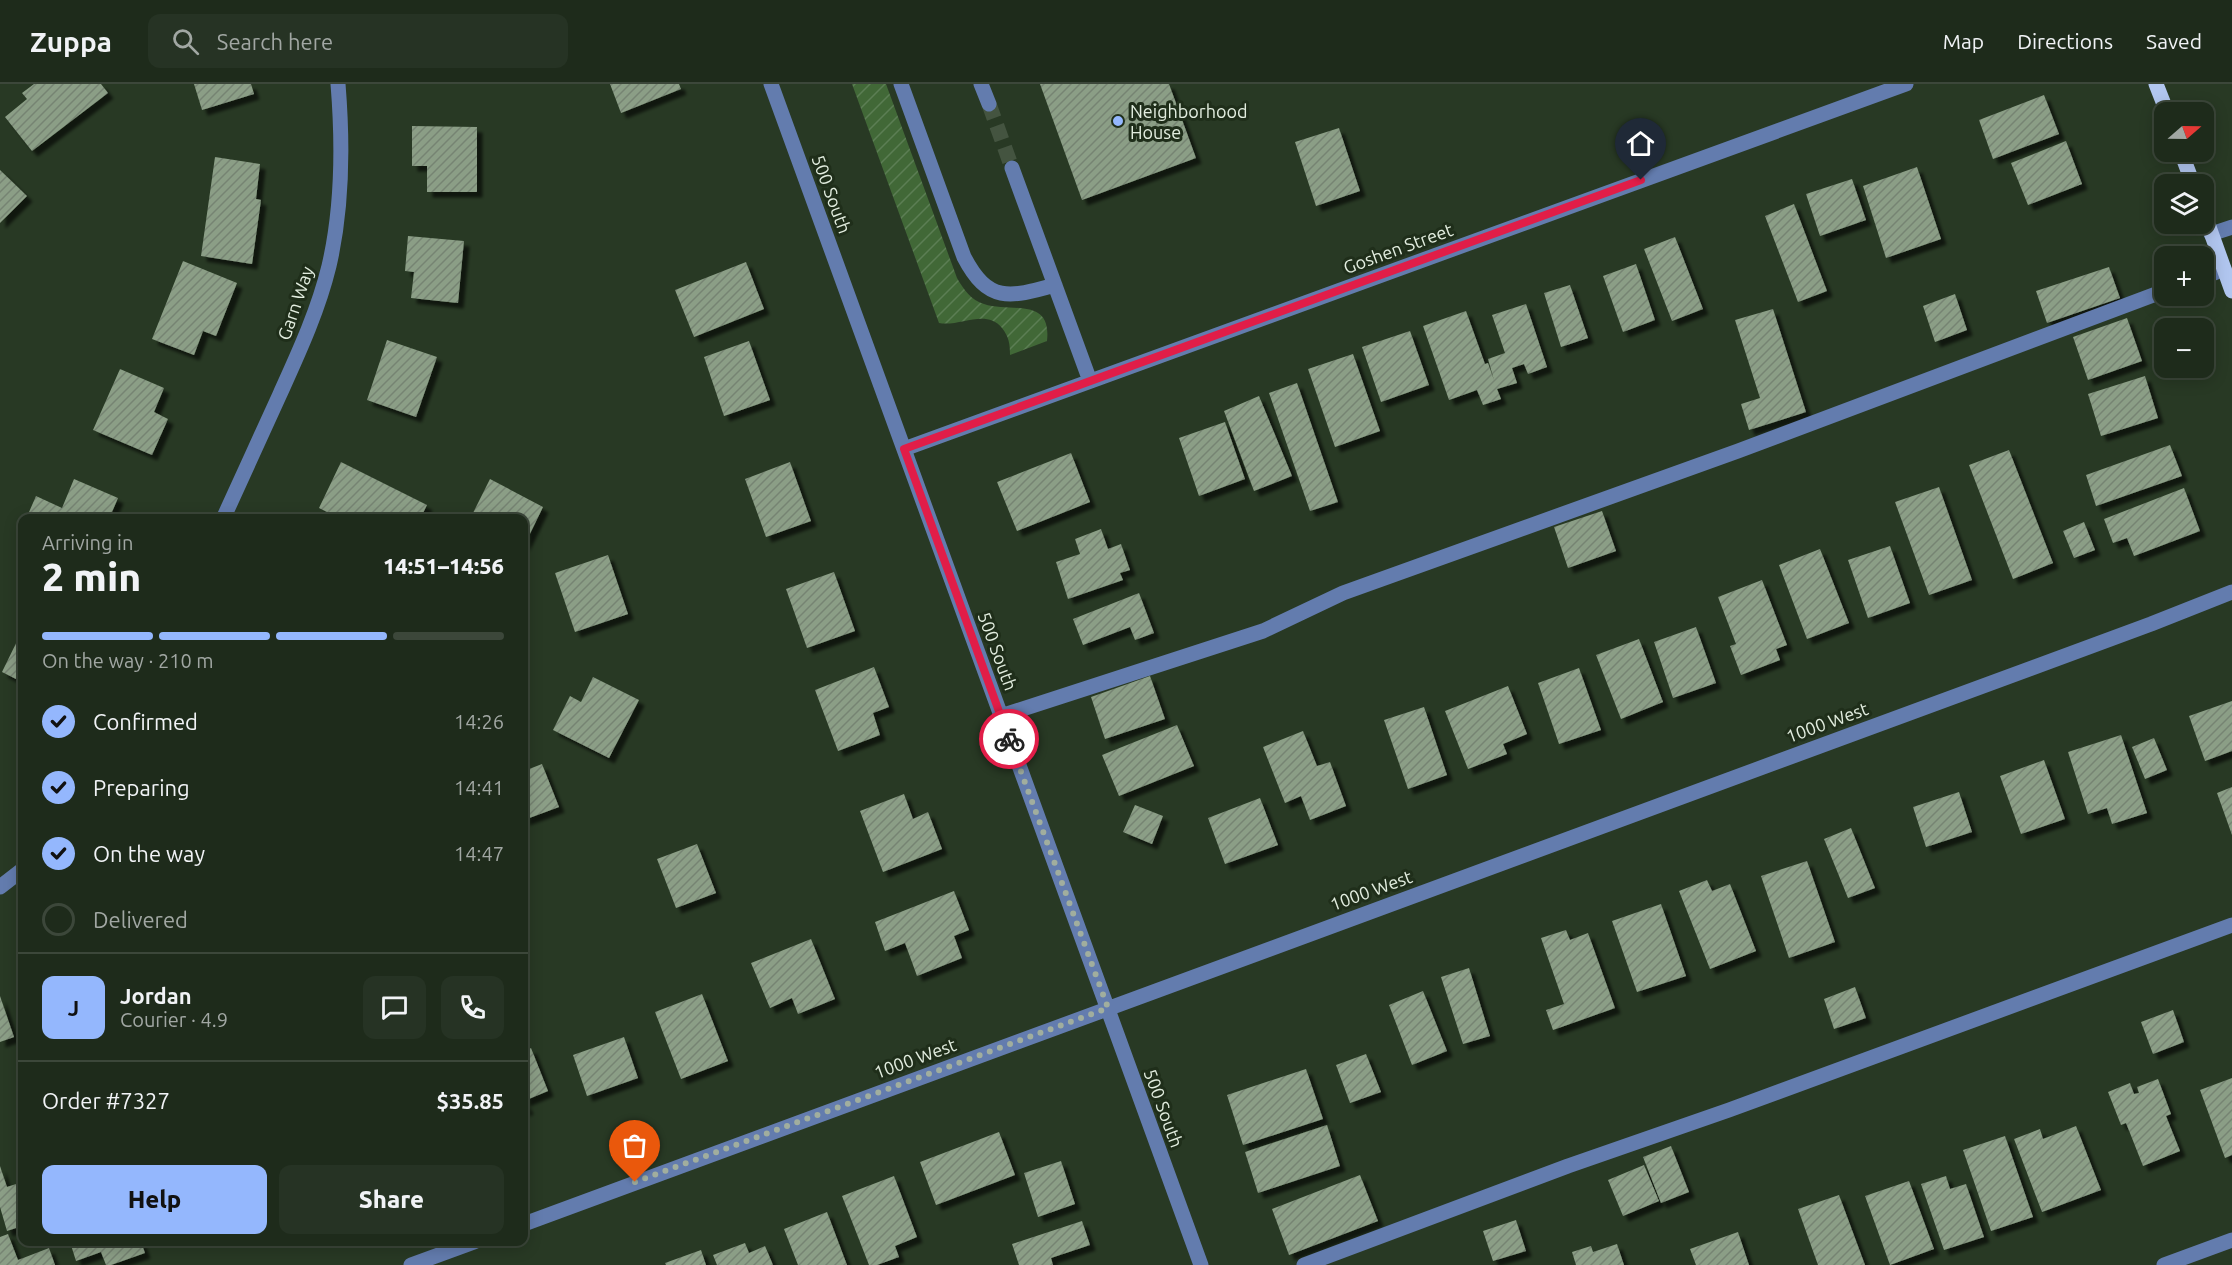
<!DOCTYPE html>
<html lang="en">
<head>
<meta charset="utf-8">
<style>
	body { margin:0; font-family:Ubuntu,sans-serif; background:#263324; color:#f1f3f6; height:100vh; display:flex; flex-direction:column; font-size:22px; white-space:nowrap }
	* { box-sizing:border-box; margin:0 }
	p { font-size:20px; color:#a1a7a3 }
	.icon { flex:none; width:33px; height:33px; fill:none; stroke:currentColor; stroke-width:2; stroke-linecap:round; stroke-linejoin:round }
	.map { position:relative; flex:1; overflow:hidden }
	.drawer { position:absolute; left:18px; top:430px; width:510px; height:732px; display:flex; flex-direction:column; background:#1e2b1b; border-radius:12px; box-shadow:0 3px 15px #0003,0 0 0 2px #3c473a }
	.drawer>* { flex:none }
	.needle { width:39px; rotate:70deg }
	.buttons { position:absolute; left:2154px; top:18px; display:grid; gap:12px }
	.buttons a { display:grid; place-items:center; width:60px; height:60px; border-radius:12px; background:#1e2b1b; box-shadow:0 3px 15px #0003,0 0 0 2px #3c473a; font-size:30px }
	.pin { position:absolute; display:grid; place-items:center; width:51px; height:51px; color:#fff; margin:-62px -26px; border-radius:50% 50% 50% 0; rotate:-45deg; box-shadow:0 0 6px #0007 }
	.pin .icon { rotate:45deg }
	.courier { position:absolute; display:grid; place-items:center; width:60px; height:60px; margin:-30px; border:4px solid #e11d48; border-radius:50%; background:#fff; color:#222; box-shadow:0 2px 8px #0007 }
	.overview em { font-style:normal; font-weight:800 }
	.overview div { display:flex; flex-direction:column-reverse }
	.overview { display:flex; align-items:center; justify-content:space-between; height:102px; padding:0 24px }
	h1 { font-size:39px; font-weight:800; line-height:45px }
	.bar { display:grid; grid-template-columns:repeat(4,1fr); gap:9px 6px; align-content:center; height:72px; padding:0 24px }
	.bar i { height:8px; border-radius:4px; background:#3c473a }
	.bar .on { background:#94b7fd }
	.bar p { grid-column:span 4 }
	.line { display:flex; align-items:center; gap:15px; padding:0 24px; border-top:2px solid #3c473a }
	.line div { flex:1 }
	.round { display:grid; place-items:center; flex:none; width:63px; height:63px; border-radius:12px; background:#263324 }
	ol { padding:0 24px; list-style:none }
	li { display:flex; align-items:center; gap:18px; height:66px }
	li p { margin-inline-start:auto }
	li .icon { padding:6px; border-radius:50%; background:#94b7fd; color:#111; stroke-width:4 }
	li:last-child { color:#a1a7a3 }
	li i { width:33px; height:33px; border:3px solid #3c473a; border-radius:50% }
	.button { display:flex; gap:12px; margin-top:auto; padding:12px 24px }
	.button a { flex:1; height:69px; border-radius:12px; background:#94b7fd; color:#111; font-size:24px; font-weight:800; line-height:69px; text-align:center }
	.button a+a { background:#263324; color:#f1f3f6 }
	header { display:flex; align-items:center; gap:36px; box-sizing:border-box; height:84px; padding:0 30px; background:#1e2b1b; border-bottom:2px solid #3c473a }
	header strong { font-size:28px }
	nav { display:flex; gap:33px; margin-inline-start:auto; font-size:21px }
	.search { width:420px; height:54px; background:#263324; display:flex; align-items:center; gap:15px; box-sizing:border-box; padding:0 21px; border-radius:12px; color:#a1a7a3; font-size:22px }
	.map>svg:first-child { display:block }
</style>
</head>
<body>
<header>
<strong>Zuppa</strong>
<div class="search"><svg class="icon" aria-label="search" viewBox="0 0 24 24"><circle cx="10" cy="10" r="6"/><path d="M15 15l6 6"/></svg>Search here</div>
<nav><a>Map</a><a>Directions</a><a>Saved</a></nav>
</header>
<div class="map">
<svg width="2232" height="1181" viewBox="0 0 2232 1181">
	<defs>
		<pattern id="garden-furrows" width="10" height="10" patternUnits="userSpaceOnUse" patternTransform="scale(1.5)"><rect width="10" height="10" fill="#416837"/><path d="M-1 1l2-2M0 10L10 0M9 11l2-2" fill="none" stroke="#5c7e54"/></pattern>
		<pattern id="building-hatch" width="6" height="6" patternUnits="userSpaceOnUse" patternTransform="scale(1.5)"><rect width="6" height="6" fill="#8b9e86"/><path d="M-1 1l2-2M0 6l6-6M5 7l2-2" fill="none" stroke="#768472"/></pattern>
		<filter id="shadow"><feDropShadow dx="5.5" dy="5.5" stdDeviation="1.5" flood-color="#0009"/></filter>
	</defs>
	<rect width="100%" height="100%" fill="#283924"/>
	<path fill="url(#garden-furrows)" d="M852 0H886L957 194C964 206 971 216 984 220 1010 229 1052 212 1047 257L1010 271C1010 260 1009 253 1002 244 986 224 960 243 939 239Z"/>
	<path fill="url(#building-hatch)" filter="url(#shadow)" d="M34 0H101L108 9 32 67 5 33 27 15 22 9Z
		M194 0H251L254 10 202 26Z
		M610 0H679L681 5 621 29Z
		M1040 0H1169L1196 74 1082 116Z
		M2044 11 2059 50 1993 75 1979 36Z
		M412 42 477 43V108H427V82H412Z
		M1339 44 1360 107 1316 122 1295 58Z
		M2066 57 2082 100 2028 121 2011 79Z
		M215 73 260 80 256 115 261 116 252 180 201 172Z
		M1917 83 1941 155 1886 174 1863 102Z
		M0 86 27 112 0 139Z
		M1852 95 1866 136 1820 152 1806 110Z
		M1794 120 1827 207 1798 218 1765 132Z
		M408 152 464 157 458 219 411 214 414 188 405 187Z
		M1675 153 1703 225 1672 237 1644 165Z
		M183 177 237 199 216 252 203 247 194 271 152 255Z
		M746 178 764 225 694 253 675 206Z
		M1636 180 1655 236 1623 248 1603 192Z
		M2109 183 2120 214 2047 239 2036 207Z
		M1570 201 1588 254 1561 263 1544 209Z
		M1955 210 1967 246 1935 258 1923 222Z
		M1526 220 1547 283 1528 290 1524 280 1512 284 1517 299 1497 305 1501 315 1483 321 1477 306 1449 316 1423 242 1466 227 1485 280 1488 279 1494 296 1488 275 1505 269 1492 231Z
		M1773 225 1806 328 1749 346 1741 320 1760 314 1735 236Z
		M2127 234 2142 277 2088 296 2073 253Z
		M1410 247 1429 301 1381 318 1362 263Z
		M387 256 437 273 416 333 367 316Z
		M749 257 770 316 724 332 704 273Z
		M1353 270 1380 347 1335 363 1308 285Z
		M120 285 164 304 154 328 168 335 152 371 93 346Z
		M2145 292 2158 334 2101 352 2088 310Z
		M1297 299 1338 418 1310 427 1269 309Z
		M1259 312 1292 392 1254 407 1224 327Z
		M1225 338 1245 395 1199 412 1179 354Z
		M2170 361 2182 392 2096 422 2086 391Z
		M2009 366 2053 479 2013 495 1969 381Z
		M1071 369 1090 418 1017 447 997 398Z
		M341 378 427 421 420 435H341L319 424Z
		M790 378 811 437 766 453 745 395Z
		M74 395 118 414 109 435H26L36 412 62 424Z
		M490 395 543 423 524 462V435H470Z
		M1939 403 1972 496 1929 511 1895 418Z
		M2184 404 2200 447 2134 472 2127 454 2113 459 2104 435Z
		M1602 427 1616 467 1568 484 1554 443Z
		M2084 438 2095 466 2074 474 2063 447Z
		M1101 445 1108 465 1121 460 1130 486 1120 489 1123 496 1068 515 1056 478 1080 470 1075 455Z
		M1890 462 1910 519 1868 534 1848 476Z
		M1820 465 1849 539 1807 555 1779 481Z
		M608 471 628 530 575 548 555 489Z
		M834 488 855 547 807 564 786 505Z
		M1762 496 1787 561 1776 565 1780 576 1741 591 1730 562 1736 560 1718 513Z
		M1139 509 1154 549 1135 556 1130 543 1083 561 1073 535Z
		M1696 543 1716 599 1673 614 1654 558Z
		M22 547V598L2 588Z
		M1639 555 1663 618 1621 635 1596 571Z
		M874 583 889 623 873 629 880 651 838 667 815 606Z
		M1579 584 1601 646 1559 660 1538 599Z
		M1150 592 1165 635 1105 655 1091 613Z
		M593 593 639 616 609 674 553 646 570 612 581 618Z
		M1508 602 1527 650 1503 660 1507 670 1468 685 1445 627Z
		M2232 617V667L2205 677 2189 632Z
		M1424 623 1447 691 1408 705 1384 636Z
		M1177 641 1194 682 1119 712 1102 671Z
		M1303 647 1317 682 1330 678 1346 722 1310 736 1301 712 1285 719 1263 663Z
		M2121 651 2147 729 2112 740 2107 724 2088 730 2068 668Z
		M2154 654 2167 686 2145 695 2132 663Z
		M2044 676 2065 735 2021 750 2000 692Z
		M542 680 559 723 524 736V687Z
		M2232 703V751L2217 709Z
		M1959 708 1972 748 1926 763 1913 723Z
		M904 710 913 735 928 728 942 765 883 788 860 727Z
		M1260 714 1278 761 1225 780 1208 734Z
		M1135 721 1163 732 1152 760 1123 748Z
		M1851 744 1875 804 1848 814 1824 755Z
		M697 760 716 809 676 824 657 775Z
		M1807 777 1835 858 1789 874 1761 792Z
		M1707 796 1712 807 1730 800 1756 867 1710 885 1679 807Z
		M954 807 969 846 954 852 962 874 917 892 905 859 885 867 875 838Z
		M1661 820 1686 892 1637 908 1612 837Z
		M1566 846 1570 856 1588 849 1615 924 1553 946 1546 926 1564 920 1541 854Z
		M811 855 835 915 798 930 792 914 770 924 751 879Z
		M1469 884 1490 952 1463 960 1441 893Z
		M1855 903 1866 934 1834 945 1824 915Z
		M1423 907 1447 967 1412 981 1389 921Z
		M702 910 728 977 681 995 655 928Z
		M0 912 14 953 0 958Z
		M2173 926 2184 958 2153 970 2141 938Z
		M624 953 638 994 587 1012 573 971Z
		M531 964 548 1007 524 1017 528 1025 524 1027V967Z
		M1366 970 1381 1008 1350 1019 1336 981Z
		M1306 985 1323 1035 1243 1061 1227 1011Z
		M2232 994V1071L2225 1074 2200 1006Z
		M2158 995 2171 1030 2166 1032 2180 1067 2143 1082 2126 1039 2121 1041 2108 1008 2130 999 2134 1010 2139 1009 2137 1003Z
		M1327 1041 1340 1082 1258 1109 1245 1068Z
		M2076 1042 2101 1106 2042 1128 2014 1055 2040 1045 2043 1055Z
		M999 1048 1015 1091 936 1121 920 1078Z
		M2005 1052 2033 1133 1991 1147 1963 1066Z
		M1671 1062 1689 1108 1661 1119 1643 1073Z
		M1061 1077 1075 1120 1038 1133 1024 1089Z
		M1644 1081 1659 1117 1623 1132 1608 1096Z
		M0 1082 7 1103 22 1098V1142L7 1147 0 1123Z
		M1360 1091 1378 1137 1289 1171 1272 1125Z
		M894 1092 917 1153 895 1162 899 1173 877 1181H869L842 1112Z
		M1946 1092 1950 1105 1966 1100 1984 1153 1944 1166 1921 1100Z
		M1909 1097 1934 1165 1890 1181 1865 1112Z
		M1839 1111 1865 1181H1818L1798 1125Z
		M827 1128 847 1181H798L784 1145Z
		M1516 1136 1526 1167 1493 1177 1483 1147Z
		M1082 1137 1090 1161 1051 1174 1053 1181H1019L1012 1160Z
		M1738 1148 1749 1181H1696L1690 1165Z
		M8 1150 18 1176 49 1164 55 1181H0V1153Z
		M70 1158H141L145 1169 111 1181H106L101 1168 76 1177Z
		M745 1159 749 1169 765 1162 773 1181H717L713 1171Z
		M1617 1160 1624 1181H1576L1572 1168 1591 1162 1593 1168Z
		M701 1166 706 1181H666L665 1179Z"/>
	<g fill="none" stroke-linecap="round" stroke-linejoin="round">
		<path stroke="#445440" stroke-width="15" stroke-dasharray="15 8" stroke-linecap="butt" d="M989 20 1012 84"/>
		<path stroke="#637cae" stroke-width="15" d="M771 0 1201 1181
			M901 0 964 173C988 219 1009 214 1055 201
			M981 0 989 20
			M1012 84 1090 297
			M2211 150 2232 143
			M2204 193 2224 185
			M904 365 1906 0
			M223 435C242 393 261 352 280 310 299 268 318 227 329 182 343 122 343 61 338 0
			M1001 632 1263 547 1343 509 1738 367 2164 207
			M0 803 22 786
			M524 1140 2151 540 2232 508
			M411 1181 474 1158
			M1304 1181 1568 1082 1729 1026 2232 841
			M2164 1181 2232 1156"/>
		<path stroke="#b1c6ef" stroke-width="15" d="M2156 0 2167 28
			M2181 68 2193 100
			M2204 129 2232 207"/>
	</g>
	<g fill="none" stroke-linecap="round" stroke-linejoin="round">
		<path stroke="#a1ae9e" stroke-width="6" stroke-dasharray="0 10.8" d="M635 1098 1108 924 1009 655"/>
		<path stroke="#e11d48" stroke-width="8" d="M1009 655 904 365 1641 96"/>
	</g>
	<circle fill="#94b7fd" stroke="#1f2e1a" stroke-width="2" cx="1118" cy="37" r="6"/>
	<g text-anchor="middle" dominant-baseline="central" stroke-width="6" stroke-linejoin="round" paint-order="stroke">
		<g font-size="18" fill="#e2eddf" stroke="#1f2e1a" text-anchor="start">
			<text x="1130" y="27">Neighborhood<tspan x="1130" dy="21">House</tspan></text>
		</g>
		<g font-size="18" fill="#e2eddf" stroke="#1f2e1a">
			<text transform="translate(832 110) rotate(70)">500 South</text>
			<text transform="translate(1398 164) rotate(-20)">Goshen Street</text>
			<text transform="translate(295 219) rotate(-71)">Garn Way</text>
			<text transform="translate(998 567) rotate(70)">500 South</text>
			<text transform="translate(1827 638) rotate(-20)">1000 West</text>
			<text transform="translate(1371 806) rotate(-20)">1000 West</text>
			<text transform="translate(915 974) rotate(-20)">1000 West</text>
			<text transform="translate(1164 1024) rotate(70)">500 South</text>
		</g>
	</g>
</svg>
<div class="buttons">
<a><svg class="needle" viewBox="-14 -14 28 28"><path d="M0-13l5 13h-10z" fill="#e53935"/><path d="M0 13l5-13h-10z" fill="#a1a7a3"/></svg></a>
<a><svg class="icon" aria-label="layers" viewBox="0 0 24 24"><path d="M12 4l9 5-9 5-9-5zM3 14l9 5 9-5"/></svg></a>
<a>+</a>
<a>−</a>
</div>
<div class="pin" style="left:635px;top:1098px;background:#ea580c"><svg class="icon" aria-label="bag" viewBox="0 0 24 24"><path d="M5 8h14l-1 12H6zM9 8a3 3 0 0 1 6 0"/></svg></div>
<div class="pin" style="left:1641px;top:96px;background:#1f2937"><svg class="icon" aria-label="home" viewBox="0 0 24 24"><path d="M3 11l9-7 9 7M6 9v11h12V9"/></svg></div>
<div class="courier" style="left:1009px;top:655px"><svg class="icon" aria-label="bike" viewBox="0 0 24 24"><circle cx="6" cy="16" r="4"/><circle cx="18" cy="16" r="4"/><path d="M6 16l4-8h5l3 8M10 8l3 8H6M13 5h3"/></svg></div>
<section class="drawer">
<div class="overview"><div><h1>2 min</h1><p>Arriving in</p></div><em>14:51–14:56</em></div>
<div class="bar"><i class="on"></i><i class="on"></i><i class="on"></i><i></i><p>On the way · 210 m</p></div>
<ol>
<li><svg class="icon" aria-label="check" viewBox="0 0 24 24"><path d="M5 12l5 5 9-10"/></svg>Confirmed<p>14:26</p></li>
<li><svg class="icon" aria-label="check" viewBox="0 0 24 24"><path d="M5 12l5 5 9-10"/></svg>Preparing<p>14:41</p></li>
<li><svg class="icon" aria-label="check" viewBox="0 0 24 24"><path d="M5 12l5 5 9-10"/></svg>On the way<p>14:47</p></li>
<li><i></i>Delivered</li>
</ol>
<div class="line" style="height:108px"><b class="round" style="background:#94b7fd;color:#111">J</b><div><b>Jordan</b><p>Courier · 4.9</p></div><a class="round"><svg class="icon" aria-label="chat" viewBox="0 0 24 24"><path d="M4 5h16v11H9l-5 4z"/></svg></a><a class="round"><svg class="icon" aria-label="phone" viewBox="0 0 24 24"><path d="M5 4h4l2 5-3 2q2 4 5 5l2-3 5 2v4C11 20 4 13 5 4z"/></svg></a></div>
<div class="line" style="height:78px"><div>Order #7327</div><b>$35.85</b></div>
<div class="button"><a>Help</a><a>Share</a></div>
</section>
</div>
</body>
</html>
